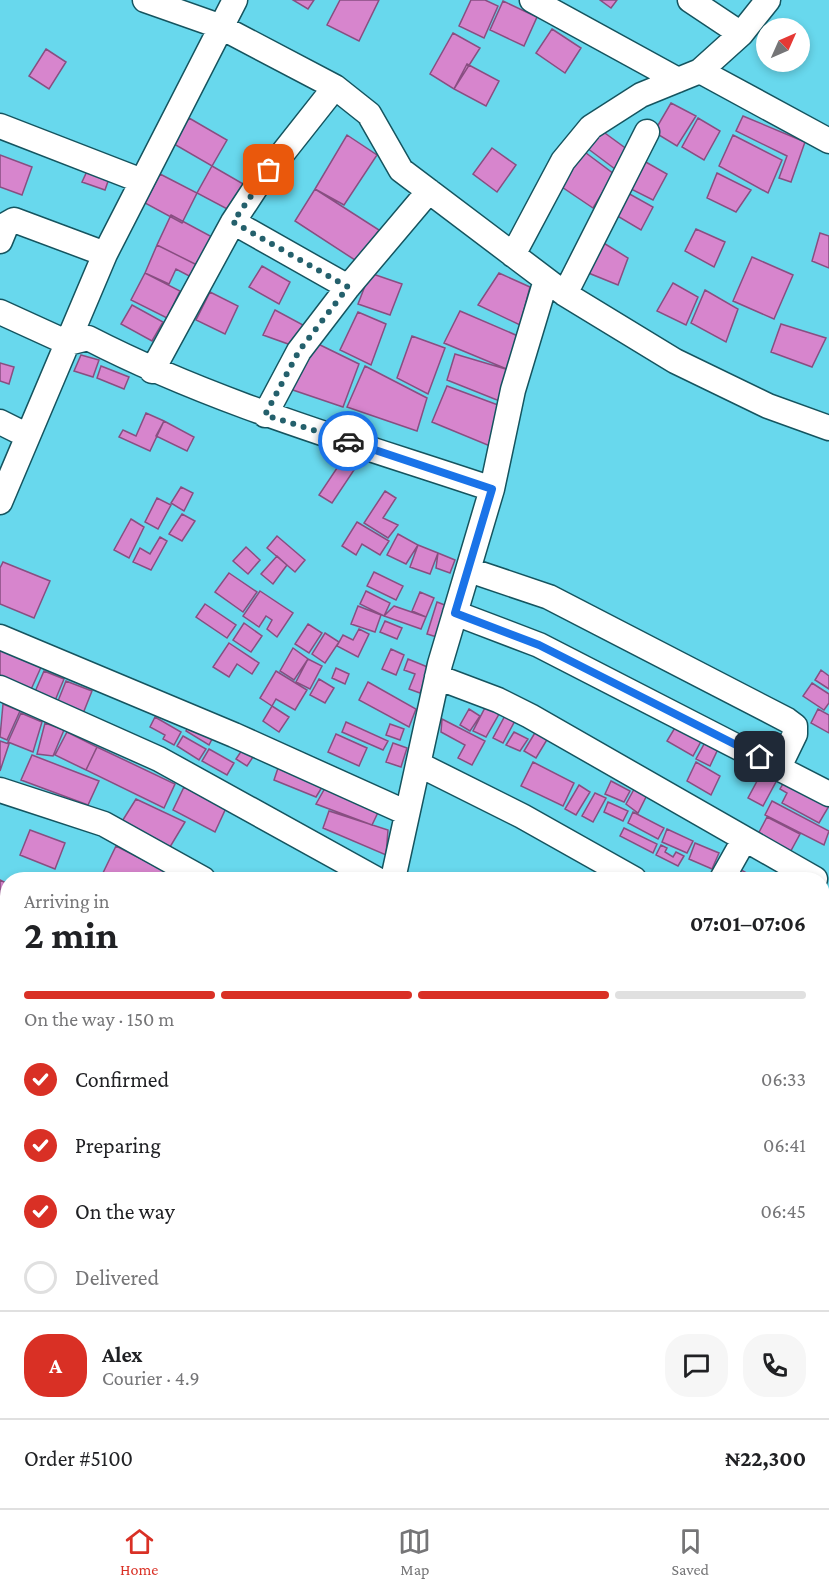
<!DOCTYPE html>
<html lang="en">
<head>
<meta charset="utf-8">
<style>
	body { margin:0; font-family:"Crimson Pro",serif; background:#f6f6f6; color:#202124; height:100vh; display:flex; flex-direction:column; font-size:22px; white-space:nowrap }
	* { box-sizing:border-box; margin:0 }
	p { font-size:20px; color:#757577 }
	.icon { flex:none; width:33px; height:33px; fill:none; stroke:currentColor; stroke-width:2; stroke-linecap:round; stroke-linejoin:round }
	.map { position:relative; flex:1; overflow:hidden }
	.side { position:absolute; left:0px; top:872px; width:830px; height:638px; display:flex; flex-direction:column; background:#fff; border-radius:24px 24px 0 0; box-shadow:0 3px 9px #0003 }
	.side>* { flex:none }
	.needle { width:39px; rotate:45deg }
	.buttons { position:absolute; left:756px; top:18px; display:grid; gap:12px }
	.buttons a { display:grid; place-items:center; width:54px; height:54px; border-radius:50%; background:#fff; box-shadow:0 3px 9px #0003; font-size:30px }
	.pin { position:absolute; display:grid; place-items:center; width:51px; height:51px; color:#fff; margin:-26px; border-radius:12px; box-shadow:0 3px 9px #0006 }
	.courier { position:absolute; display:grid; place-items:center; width:60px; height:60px; margin:-30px; border:4px solid #1a73e8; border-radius:50%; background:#fff; color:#222; box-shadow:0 2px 8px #0007 }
	.headline em { font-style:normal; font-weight:700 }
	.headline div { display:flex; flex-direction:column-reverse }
	.headline { display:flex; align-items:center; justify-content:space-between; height:102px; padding:0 24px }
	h1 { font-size:39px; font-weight:700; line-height:45px }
	.bar { display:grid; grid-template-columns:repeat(4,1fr); gap:9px 6px; align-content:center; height:72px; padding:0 24px }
	.bar i { height:8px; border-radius:4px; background:#e0e0e0 }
	.bar .on { background:#d93025 }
	.bar p { grid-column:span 4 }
	.line { display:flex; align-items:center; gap:15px; padding:0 24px; border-top:2px solid #e0e0e0 }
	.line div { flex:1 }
	.round { display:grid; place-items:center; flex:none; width:63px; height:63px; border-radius:24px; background:#f6f6f6 }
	ol { padding:0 24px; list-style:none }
	li { display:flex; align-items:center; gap:18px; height:66px }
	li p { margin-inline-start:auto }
	li .icon { padding:6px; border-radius:50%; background:#d93025; color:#fff; stroke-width:4 }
	li:last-child { color:#757577 }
	li i { width:33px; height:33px; border:3px solid #e0e0e0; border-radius:50% }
	.tab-bar { display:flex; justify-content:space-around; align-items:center; height:84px; border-top:2px solid #e0e0e0; background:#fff; font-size:16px; color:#757577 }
	.tab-bar a { display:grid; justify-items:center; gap:3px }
	.tab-bar .on { color:#d93025 }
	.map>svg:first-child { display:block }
</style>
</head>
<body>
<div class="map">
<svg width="829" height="1508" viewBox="0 0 829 1508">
	<rect width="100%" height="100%" fill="#68d8ed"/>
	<path fill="#d785cd" stroke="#884e81" stroke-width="1.5" d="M293 0H314L308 9Z
		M340 0H379L359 41 327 25Z
		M471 0H485L498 6 484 38 459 26Z
		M600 0H617L611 8Z
		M503 1 537 17 524 46 490 30Z
		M552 29 581 48 565 73 536 53Z
		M453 33 480 48 454 89 430 74Z
		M46 49 66 62 49 89 29 76Z
		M467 64 499 81 486 106 454 89Z
		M671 103 696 116 677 146 654 132Z
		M743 116 805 142 791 182 779 178 787 156 736 131Z
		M189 118 227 140 212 166 174 144Z
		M698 118 720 131 704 160 682 147Z
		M598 128 628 150 615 169 583 145Z
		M347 135 377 155 344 205 315 189Z
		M733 135 782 160 768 193 719 166Z
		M578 147 614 174 593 208 559 185Z
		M492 148 516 165 497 192 473 174Z
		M0 155 32 167 22 195 0 187Z
		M94 156 114 164 105 190 82 182Z
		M644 161 667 174 653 200 629 188Z
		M212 166 245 185 231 211 197 193Z
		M717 173 751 190 736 212 707 198Z
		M160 174 197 193 182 223 145 203Z
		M315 189 379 230 358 262 295 221Z
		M626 192 653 207 641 230 614 214Z
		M171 215 214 238 199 266 157 245Z
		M696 229 725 242 714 267 685 251Z
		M820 233 829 236V268L812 261Z
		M602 242 628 258 618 285 586 272Z
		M157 245 199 266 193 278 176 269 169 284 145 273Z
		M752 257 793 275 774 319 733 301Z
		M262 266 290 282 279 304 249 287Z
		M145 273 180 291 167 318 131 300Z
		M370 273 402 284 390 315 358 304Z
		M499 273 530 287 520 325 478 305Z
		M673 283 698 297 686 325 657 311Z
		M705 290 738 309 726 342 691 323Z
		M210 292 238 306 225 334 196 320Z
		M132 305 163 322 152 341 121 324Z
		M275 310 303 325 291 345 263 335Z
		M460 311 518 336 509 370 444 343Z
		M358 312 386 324 371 365 340 350Z
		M781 324 826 338 812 367 771 352Z
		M412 336 445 348 428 394 397 378Z
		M312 341 359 364 343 407 287 388Z
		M455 354 509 370 502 402 447 380Z
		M81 355 99 360 93 377 74 371Z
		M0 363 14 367 9 384 0 381Z
		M101 366 129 377 124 389 97 378Z
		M365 366 427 398 417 431 347 407Z
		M447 386 498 405 490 446 432 422Z
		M146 413 164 421 150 451 119 437 123 430 136 436Z
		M164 421 194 437 187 451 156 436Z
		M341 462 354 470 332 503 319 495Z
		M181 487 193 493 184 511 171 503Z
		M385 491 396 498 383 518 398 525 388 538 364 523Z
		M157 498 171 505 158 529 145 522Z
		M182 514 195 521 182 541 169 534Z
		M131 519 144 527 129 558 114 550Z
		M357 522 389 541 380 555 362 544 356 555 342 546Z
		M398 534 418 545 406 564 387 555Z
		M277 536 305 560 295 572 267 548Z
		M160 537 167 541 151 570 133 562 140 548 150 554Z
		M418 545 438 553 430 574 410 567Z
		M246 547 260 560 248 574 233 561Z
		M438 553 455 560 450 573 436 568Z
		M277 556 287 565 273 584 261 574Z
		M3 562 50 581 34 618 0 604V568Z
		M374 572 403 586 396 600 367 586Z
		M229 573 257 592 243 612 215 592Z
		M260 591 293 613 277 637 267 629 272 620 266 616 259 627 243 616Z
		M366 591 390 603 384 616 360 604Z
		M420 592 434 598 426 617 412 611Z
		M437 602 450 607 440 638 427 634Z
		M205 604 236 625 227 638 196 617Z
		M358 606 381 615 375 632 351 624Z
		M394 606 426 617 421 629 384 616Z
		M385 621 402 628 397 639 380 632Z
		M244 623 262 636 251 652 233 640Z
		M308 624 322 633 309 653 295 644Z
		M359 629 369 634 358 657 337 646 343 635 353 640Z
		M325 633 339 642 325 663 312 654Z
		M229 643 259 663 252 674 237 664 229 677 213 667Z
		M0 647 42 665 29 694 0 681Z
		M293 648 308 659 294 680 280 671Z
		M391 649 404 655 396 675 382 669Z
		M308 659 322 666 310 689 296 682Z
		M408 659 430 668 420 693 409 689 415 674 404 670Z
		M336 668 349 674 345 684 332 678Z
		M821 670 829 676V689L815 680Z
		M44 671 64 679 54 703 34 694Z
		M276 671 307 690 295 710 276 699 272 706 260 698Z
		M319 679 334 688 325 703 310 695Z
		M66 681 92 691 82 716 56 706Z
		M368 682 416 709 409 727 359 700Z
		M812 683 829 694V703L824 710 803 696Z
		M489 700 503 707 486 737 473 731Z
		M3 704 20 711 7 740 0 737Z
		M272 706 289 717 279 732 263 721Z
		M469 709 480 716 470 731 460 725Z
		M818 709 829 715V733L811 723Z
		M507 712 517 717 503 743 493 738Z
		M21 713 42 722 33 752 8 742Z
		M155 717 181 732 174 745 163 739 165 735 150 727Z
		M442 719 485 741 472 765 458 758 465 745 441 732Z
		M191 721 215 733 209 745 186 731Z
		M679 721 704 736 693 756 667 741Z
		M346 722 388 741 383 750 342 732Z
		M45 723 64 730 53 756 37 754Z
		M390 724 404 729 400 740 386 735Z
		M539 726 551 733 536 758 524 751Z
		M67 732 97 747 86 770 55 755Z
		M514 732 528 739 520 751 506 745Z
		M336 734 367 748 359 766 328 752Z
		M709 735 718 749 710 766 696 759Z
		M183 736 206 749 199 760 177 746Z
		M0 741 9 744 0 771Z
		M393 743 407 748 401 767 386 762Z
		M246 744 257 751 247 766 236 759Z
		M97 747 175 784 164 808 86 770Z
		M209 749 234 763 227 775 202 761Z
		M32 755 99 781 88 805 21 780Z
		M281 759 327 779 316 797 274 780Z
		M533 762 574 783 563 806 521 786Z
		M696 762 720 776 711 795 687 781Z
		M763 770 778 778 763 806 748 798Z
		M788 775 829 806 819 823 782 803 787 793 780 789Z
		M329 781 382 804 372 825 316 804Z
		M611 781 630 791 624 802 605 794Z
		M638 782 650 789 638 813 626 804Z
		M579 785 590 792 576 815 565 809Z
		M184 787 226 808 215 832 173 810Z
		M595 793 606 798 593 822 582 816Z
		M136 799 185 822 170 847 121 823Z
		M772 801 829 831 824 845 765 815Z
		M608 802 628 811 623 821 604 812Z
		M329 811 388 830 386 855 323 828Z
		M633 812 664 828 658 839 628 823Z
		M767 817 800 834 787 858 755 840Z
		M624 828 657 844 653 853 620 836Z
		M667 829 693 841 687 853 662 842Z
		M30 830 65 843 55 869 20 855Z
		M695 843 719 853 712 869 689 859Z
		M661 845 667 848 665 852 673 857 676 852 684 856 678 866 656 855Z
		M116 846 165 871 161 879H109L102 875Z
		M782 866 793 879H774Z
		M736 867 757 879H730Z
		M0 880 8 884V898L4 906 0 905Z
		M822 943 829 947V971L822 970Z
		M130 1502H157L153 1508H140Z
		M258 1502H283L280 1508H259L256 1506Z
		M360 1502H381L378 1508H367Z
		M387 1502H408L405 1508H391L385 1505Z"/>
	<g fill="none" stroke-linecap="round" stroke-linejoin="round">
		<g stroke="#15545f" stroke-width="27">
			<path id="minor" d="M145 0 219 26 335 87 369 114 401 170 565 294 675 361 768 406 829 428
				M532 0 678 80
				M690 0 741 34
				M700 71 829 141
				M0 126 142 181
				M233 222 348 287
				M0 241 7 224 14 220 105 254
				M513 255 563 161 591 127 641 95 700 71 741 34 768 0
				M565 294 647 132
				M0 312 68 343 88 338C216 404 355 443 492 489
				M152 371 233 222 256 187 335 87
				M265 415 299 351 348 287 429 191
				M0 422 28 436
				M0 502 105 254 235 0
				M469 570 549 597 787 720 795 726V734L779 767
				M455 613 539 645 829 794
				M0 637 234 735 407 813
				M437 677 498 700 530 716 815 879
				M0 688 159 759 376 879
				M418 764 522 816 634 879
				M0 790 104 824 203 879
				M393 879 440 664 492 489 513 390 546 280
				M722 879 744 840
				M0 954 8 955
				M0 1007 8 1008
				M822 1026 829 1027
				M822 1176 829 1165
				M0 1196 8 1199
				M822 1239 829 1242
				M822 1317 829 1320
				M822 1420 829 1424
				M0 1472 8 1482
				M21 1502 26 1508
				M634 1502 652 1508
				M95 1508 99 1502
				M417 1508 420 1502
				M521 1508 524 1502"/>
		</g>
		<use href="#minor" stroke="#fff" stroke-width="24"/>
		<g stroke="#113f47" stroke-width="7">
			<path id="rail" d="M0 979 8 980
				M822 1050 829 1051"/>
		</g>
		<use href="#rail" stroke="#bef0fa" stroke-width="4.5" stroke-dasharray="14" stroke-linecap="butt"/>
	</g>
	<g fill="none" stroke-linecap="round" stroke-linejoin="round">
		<path stroke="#24606c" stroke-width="6" stroke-dasharray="0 10.8" d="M269 170 233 222 348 287 299 351 265 415 348 441"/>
		<path stroke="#1a73e8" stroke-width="8" d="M348 441 492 489 455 613 539 645 760 757"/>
	</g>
</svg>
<div class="buttons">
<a><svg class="needle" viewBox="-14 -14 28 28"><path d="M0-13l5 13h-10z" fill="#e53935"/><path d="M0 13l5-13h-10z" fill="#757577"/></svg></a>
</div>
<div class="pin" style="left:269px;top:170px;background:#ea580c"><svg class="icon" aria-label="bag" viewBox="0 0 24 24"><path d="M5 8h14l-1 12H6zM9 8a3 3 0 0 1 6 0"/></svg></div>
<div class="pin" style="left:760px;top:757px;background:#1f2937"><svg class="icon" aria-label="home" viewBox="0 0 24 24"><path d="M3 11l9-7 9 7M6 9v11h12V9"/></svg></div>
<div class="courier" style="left:348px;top:441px"><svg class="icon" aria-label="car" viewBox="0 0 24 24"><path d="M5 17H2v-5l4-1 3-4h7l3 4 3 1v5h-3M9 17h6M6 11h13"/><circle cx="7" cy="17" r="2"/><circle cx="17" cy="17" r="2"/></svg></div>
<section class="side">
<div class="headline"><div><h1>2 min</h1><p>Arriving in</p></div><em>07:01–07:06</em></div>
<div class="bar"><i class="on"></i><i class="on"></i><i class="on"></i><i></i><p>On the way · 150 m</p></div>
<ol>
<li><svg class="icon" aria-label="check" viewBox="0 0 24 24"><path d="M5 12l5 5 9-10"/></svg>Confirmed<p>06:33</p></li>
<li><svg class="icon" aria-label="check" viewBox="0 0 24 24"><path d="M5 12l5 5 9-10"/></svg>Preparing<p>06:41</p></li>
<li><svg class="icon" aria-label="check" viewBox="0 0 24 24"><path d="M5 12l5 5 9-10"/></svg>On the way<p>06:45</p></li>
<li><i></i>Delivered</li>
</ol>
<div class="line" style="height:108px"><b class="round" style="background:#d93025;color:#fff">A</b><div><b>Alex</b><p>Courier · 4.9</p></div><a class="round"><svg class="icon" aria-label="chat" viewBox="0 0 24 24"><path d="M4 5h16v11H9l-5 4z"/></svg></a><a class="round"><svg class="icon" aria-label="phone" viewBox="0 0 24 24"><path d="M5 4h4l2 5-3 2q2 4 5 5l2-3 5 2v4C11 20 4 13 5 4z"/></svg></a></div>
<div class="line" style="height:78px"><div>Order #5100</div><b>₦22,300</b></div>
</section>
</div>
<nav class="tab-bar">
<a class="on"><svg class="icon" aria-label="home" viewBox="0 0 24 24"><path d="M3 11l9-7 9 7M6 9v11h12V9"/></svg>Home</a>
<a><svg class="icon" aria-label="map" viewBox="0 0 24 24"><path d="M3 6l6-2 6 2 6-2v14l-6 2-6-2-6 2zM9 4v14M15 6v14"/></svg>Map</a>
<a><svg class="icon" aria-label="saved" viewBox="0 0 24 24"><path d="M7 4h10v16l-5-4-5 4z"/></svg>Saved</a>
</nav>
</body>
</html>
